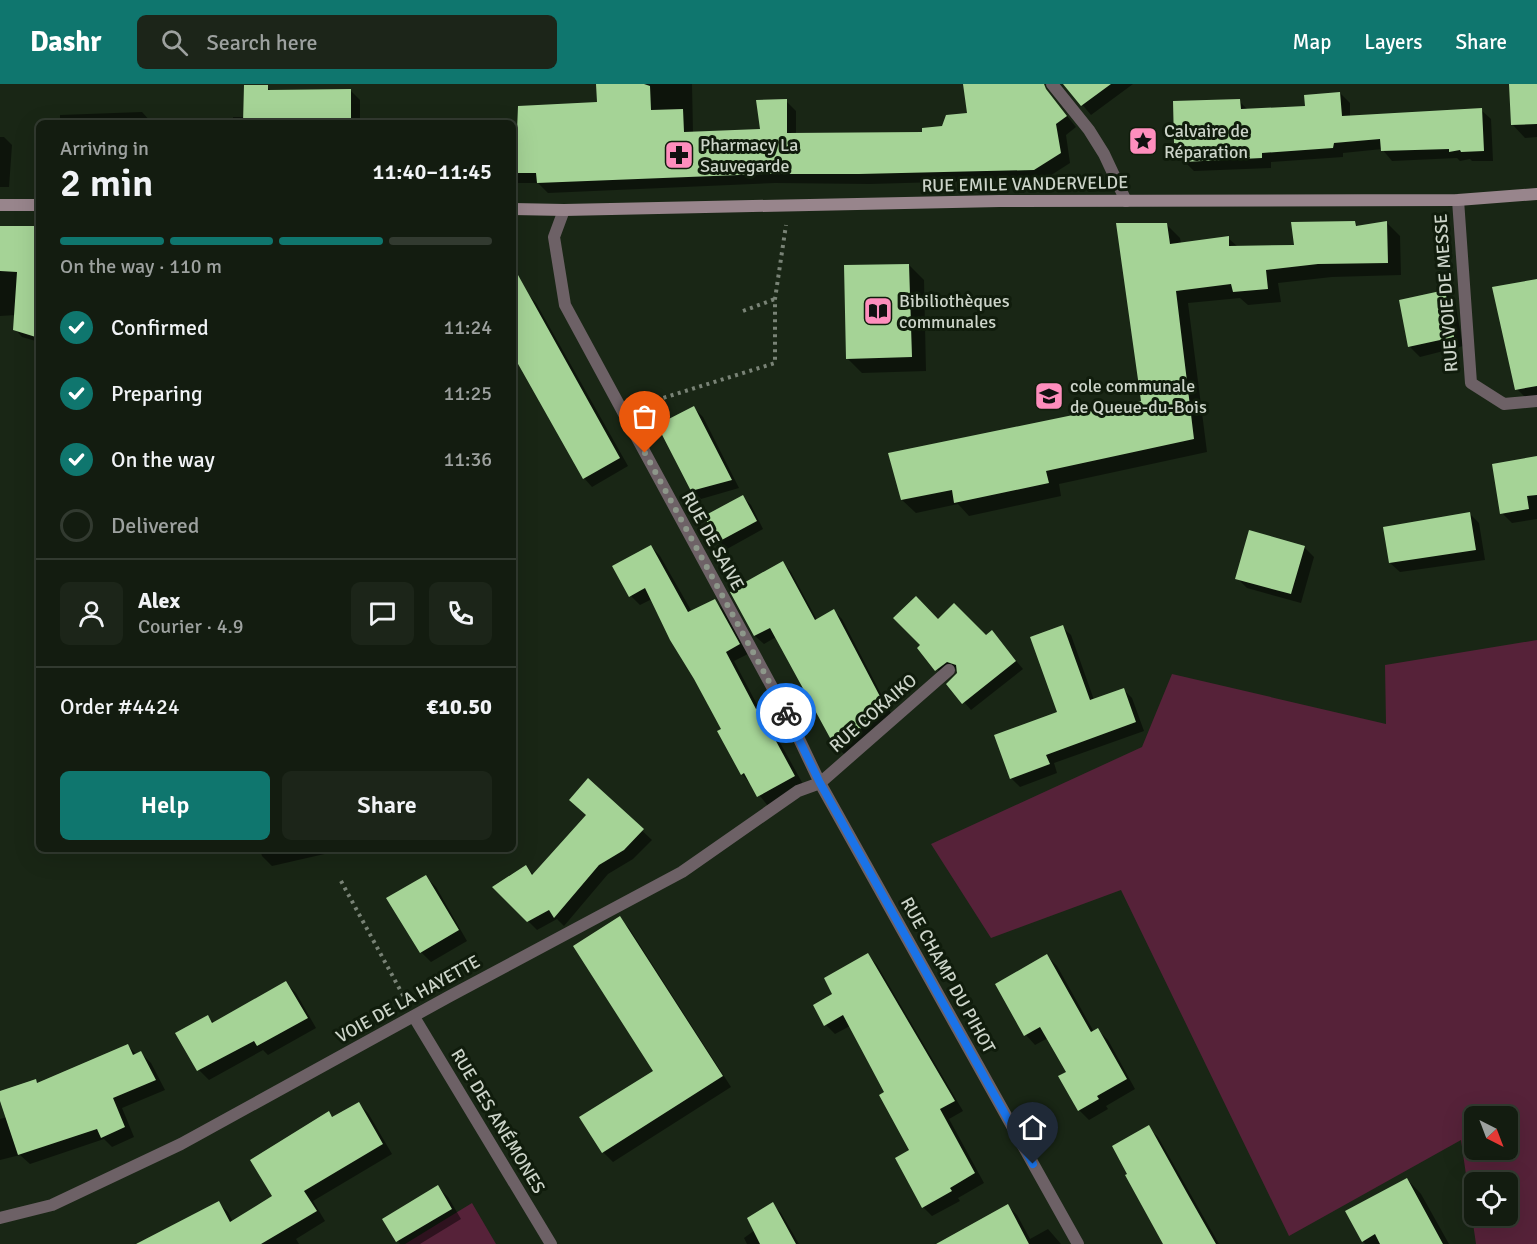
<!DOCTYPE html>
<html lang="en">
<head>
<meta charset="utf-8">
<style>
	body { margin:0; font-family:Signika,sans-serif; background:#1c2519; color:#f1f3f6; height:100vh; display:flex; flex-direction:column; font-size:22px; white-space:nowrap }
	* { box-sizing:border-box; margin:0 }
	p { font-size:20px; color:#9da19f }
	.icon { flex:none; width:33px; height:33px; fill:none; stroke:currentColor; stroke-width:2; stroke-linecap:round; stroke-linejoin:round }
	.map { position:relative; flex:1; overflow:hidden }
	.side { position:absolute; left:36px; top:36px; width:480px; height:732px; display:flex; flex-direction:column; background:#131c10; border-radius:9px; box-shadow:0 6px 24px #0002,0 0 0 2px #323a30 }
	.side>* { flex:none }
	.needle { width:39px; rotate:138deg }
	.tools { position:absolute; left:1464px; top:1022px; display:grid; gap:12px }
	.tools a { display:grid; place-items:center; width:54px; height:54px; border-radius:9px; background:#131c10; box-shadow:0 6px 24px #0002,0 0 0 2px #323a30; font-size:30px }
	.pin { position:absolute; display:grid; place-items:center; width:51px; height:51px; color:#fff; margin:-62px -26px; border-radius:50% 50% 50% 0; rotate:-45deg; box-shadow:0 0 6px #0007 }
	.pin .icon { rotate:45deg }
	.courier { position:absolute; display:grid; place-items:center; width:60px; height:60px; margin:-30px; border:4px solid #1a73e8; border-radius:50%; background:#fff; color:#222; box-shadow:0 2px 8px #0007 }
	.headline em { font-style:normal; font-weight:600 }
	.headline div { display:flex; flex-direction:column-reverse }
	.headline { display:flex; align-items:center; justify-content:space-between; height:102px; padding:0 24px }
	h1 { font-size:39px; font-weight:600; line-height:45px }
	.bar { display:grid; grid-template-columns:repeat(4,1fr); gap:9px 6px; align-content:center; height:72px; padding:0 24px }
	.bar i { height:8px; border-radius:4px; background:#323a30 }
	.bar .active { background:#0f766e }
	.bar p { grid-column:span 4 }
	.line { display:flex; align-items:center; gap:15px; padding:0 24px; border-top:2px solid #323a30 }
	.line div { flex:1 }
	.round { display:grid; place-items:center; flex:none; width:63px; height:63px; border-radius:9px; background:#1c2519 }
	ol { padding:0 24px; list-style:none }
	li { display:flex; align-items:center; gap:18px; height:66px }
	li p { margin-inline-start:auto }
	li .icon { padding:6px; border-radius:50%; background:#0f766e; color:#fff; stroke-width:4 }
	li:last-child { color:#9da19f }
	li i { width:33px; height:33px; border:3px solid #323a30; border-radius:50% }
	.cta { display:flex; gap:12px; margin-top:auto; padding:12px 24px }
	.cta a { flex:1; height:69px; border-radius:9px; background:#0f766e; color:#fff; font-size:24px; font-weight:600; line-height:69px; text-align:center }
	.cta a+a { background:#1c2519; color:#f1f3f6 }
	header { display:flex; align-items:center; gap:36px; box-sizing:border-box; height:84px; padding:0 30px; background:#0f766e; color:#fff }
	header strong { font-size:28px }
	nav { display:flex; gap:33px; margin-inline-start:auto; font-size:21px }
	.search { width:420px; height:54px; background:#1c2519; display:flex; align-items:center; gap:15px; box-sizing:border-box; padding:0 21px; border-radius:9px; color:#9da19f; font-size:22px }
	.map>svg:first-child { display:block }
</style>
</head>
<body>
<header>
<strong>Dashr</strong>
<div class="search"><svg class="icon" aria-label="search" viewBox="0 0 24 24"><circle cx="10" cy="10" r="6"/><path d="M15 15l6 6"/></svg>Search here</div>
<nav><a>Map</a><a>Layers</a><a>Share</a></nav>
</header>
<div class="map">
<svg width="1537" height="1160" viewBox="0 0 1537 1160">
	<rect width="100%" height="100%" fill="#192615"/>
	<path fill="#562239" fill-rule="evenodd" d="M1537 556V1160H1476L1461 1056 1289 1152 1121 806 991 854 931 760 1142 663 1172 590 1386 640 1385 581ZM1474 1032H1508V1065H1474ZM1474 1098H1508V1131H1474Z
		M472 1119 496 1160H405Z"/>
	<path fill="#0007" d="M598 0H692L693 49 762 47 786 17 796 27V50L924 49 943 43 969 31 965 0H1024L1056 18 1076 43 1066 51 1070 79 1045 95 870 100 775 99 548 109 538 99H513V50L598 20Z
		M1065 0H1133L1091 31Z
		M1510 0H1537V53L1525 54 1512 40Z
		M267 3 271 7 350 6 360 16V39H233V33H244Z
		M1340 9 1350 19V33L1481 26 1491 35 1493 77H1472L1470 75 1460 77 1457 74 1392 77 1382 65 1343 69V73L1271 78V84L1194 87 1184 77V66L1176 58 1240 18 1248 26 1306 23Z
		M142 28 152 39H60V31Z
		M0 53H4L12 61 9 103H0Z
		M1354 139 1359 143 1387 139 1400 152 1401 191 1332 193 1278 199 1281 218 1248 221 1240 214 1188 219 1207 368 1059 400 1061 412 969 432 958 420 916 429 902 416 1143 318 1167 141 1180 154 1181 160 1228 154 1238 163 1296 162Z
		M0 143 39 144V258L22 253 15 245 16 231 0 232Z
		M513 173 524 212 528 210 536 219 628 382 592 403 584 394 513 268Z
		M909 181 924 196 926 287 862 289 847 274Z
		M1537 195V322H1534L1517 305 1494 204Z
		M1445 208 1455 218 1463 262 1420 273 1410 263 1401 217Z
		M694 324 703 333 739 404 701 415 693 407Z
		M1537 373V435L1512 439 1502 429Z
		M743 413 751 421 763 445 727 465 719 457Z
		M1469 429 1479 439 1485 476 1400 488 1390 479Z
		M651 462 660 472 692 528 715 517 724 527 748 570 734 577 762 630 767 635 804 702 768 722 742 690 723 646 652 515 640 521 631 512Z
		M1304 463 1314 473 1301 519 1247 504 1237 494Z
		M783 479 791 488 817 536 834 527 842 535 892 631 845 671 836 662 776 553 764 560 755 552 732 509Z
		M938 537 986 553 992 548 1023 585 971 626 948 600 958 590V586L955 585 944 593 919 564Z
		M1062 543 1071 551 1094 616 1123 605 1132 614 1144 647 1054 679 1057 689 1020 703 1011 694 1059 629Z
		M588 696 652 756 633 775 608 790 564 842 557 835 537 846 495 804 526 783 534 791 588 732Z
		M260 765H342V766L272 782 262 772Z
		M426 793 436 803 467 857 431 878 421 868Z
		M619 834 629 844 731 1003 613 1078 603 1068 655 987Z
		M868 871 877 881 963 1027 949 1035 984 1099 958 1114 960 1117 932 1132 923 1123 911 1067 887 1008 850 942 835 950 826 941 834 911Z
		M1047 872 1057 882 1094 948 1098 946 1108 956 1135 1005 1106 1022 1108 1025 1089 1036 1079 1026 1068 989 1048 954 1035 961 1026 951 997 900Z
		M286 899 296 909 316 944 268 971 263 966 209 996 199 986 177 949 207 933 214 939Z
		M128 962 137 971 141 969 151 979 165 1006 122 1024 134 1053 112 1063 104 1055 30 1080 20 1071 0 1076V1035L7 1033 0 1009 35 997 39 1000Z
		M359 1020 368 1029 392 1070 313 1117 325 1137 296 1155 299 1160H139L218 1119 228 1128 233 1138 274 1113 328 1029 334 1034Z
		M1148 1043 1158 1053 1219 1160H1165Z
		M1407 1095 1421 1110 1449 1160H1365L1347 1128Z
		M438 1103 448 1113 461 1135 420 1160H400L384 1135Z
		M772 1120 781 1129 799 1160H747L744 1154 755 1146Z
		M1008 1122 1017 1131 1030 1155 1048 1145 1061 1160H969Z"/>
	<path fill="#a5d396" d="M596 0H644L650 2 651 26 683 25 684 48 760 45 756 16 787 15V49L922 48V44L942 42 946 31 967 29 963 0H1044L1046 5 1067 32 1056 40 1061 69 1034 86 859 90H764L537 99 536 89H513V48H517L518 22 597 18Z
		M1063 0H1111L1081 22Z
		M1509 0H1537V40L1511 41Z
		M244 1H268V6L351 5V39H243Z
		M1340 8 1342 32 1482 24 1484 67 1461 68 1460 66 1449 68V65L1381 67 1380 55 1334 59 1333 64 1262 69V74L1183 78 1182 60 1174 59 1173 17 1240 15 1241 25 1305 22 1304 11Z
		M1355 137 1356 142 1387 137 1388 179 1318 180 1266 186 1268 205 1233 208 1231 200 1176 207 1194 355 1046 387 1049 399 954 419 952 406 901 416 888 369 1141 317 1116 139H1167L1170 160 1229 152V162L1294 161 1291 138Z
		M0 142H39V254L13 246 17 188 0 187Z
		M909 180 912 273 846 275 844 181Z
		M513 182 620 374 583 395 513 271Z
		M1537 195V302L1515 306 1492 203Z
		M1445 206 1454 253 1408 263 1399 216Z
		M694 322 732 396 691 407 657 341Z
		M1537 372V411L1527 412 1529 425 1500 430 1492 380Z
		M743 411 757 437 718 458 704 432Z
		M1470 428 1476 466 1389 479 1383 443Z
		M1249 446 1305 462 1291 510 1235 495Z
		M651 461 688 528 715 515 740 560 726 568 756 625 758 624 795 692 757 713 744 689 741 691 717 647 721 645 694 595 670 556 645 504 629 513 612 482Z
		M783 477 815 536 834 525 885 622 876 630 878 632 835 663 770 544 754 552 730 508 741 503 740 501Z
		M916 512 938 535 954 519 986 551 992 546 1016 577 962 620 946 600 957 589 956 581 947 578 935 587 917 564 920 561 893 534Z
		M1063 541 1090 616 1124 604 1136 638 1046 671 1050 680 1010 695 994 651 1057 628 1030 553Z
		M588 694 644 745 624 766 599 781 554 834 549 826 527 838 492 803 526 781 532 791 586 731 569 716Z
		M426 791 459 846 420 869 386 814Z
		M620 832 723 992 602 1069 579 1033 653 987 573 862Z
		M868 869 955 1017 940 1025 975 1089 950 1104 952 1107 922 1124 895 1074 909 1066 879 1011 884 1008 843 931 824 942 813 921 832 910 824 894Z
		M1047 870 1091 948 1098 944 1127 995 1097 1012 1099 1015 1078 1027 1058 992 1066 988 1040 943 1024 952 995 900Z
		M286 897 308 934 257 962 254 957 197 987 175 949 208 931 212 939Z
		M128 960 133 971 141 967 156 996 113 1014 125 1043 101 1054 97 1045 18 1071 0 1017V1007L36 995 37 999Z
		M359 1018 383 1060 304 1107 317 1127 261 1160H136L219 1117 230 1138 272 1112 250 1076 329 1027 332 1033Z
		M1149 1041 1187 1109 1216 1160H1163L1125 1091 1127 1090 1112 1062Z
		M1407 1094 1443 1160H1380L1375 1150 1362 1158 1345 1127Z
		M438 1101 452 1125 396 1158 382 1135Z
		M773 1118 796 1160H760L747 1134Z
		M1008 1120 1029 1160H936Z"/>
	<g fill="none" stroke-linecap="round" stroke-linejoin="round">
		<path stroke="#798376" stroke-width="4" stroke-dasharray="3 4.5" stroke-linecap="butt" d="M743 227 775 215
			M649 331 663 314 775 279V215L786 141
			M341 797 404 913"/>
		<path stroke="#6d6166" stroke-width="12" d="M820 699 949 586"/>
		<path stroke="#6d6166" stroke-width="12" d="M1052 0 1089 46 1104 70 1126 117
			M1458 116 1471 299 1504 320 1537 317
			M564 126 554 153 565 221 791 638 820 699 1078 1160
			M414 933 551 1160
			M0 1134 52 1121 181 1060 450 912 682 788 798 707 820 699"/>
		<path stroke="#98858c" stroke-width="12" d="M0 121H39
			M513 125 564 126 1000 117 1458 116 1537 110"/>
	</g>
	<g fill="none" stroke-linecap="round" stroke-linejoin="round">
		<path stroke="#8d978a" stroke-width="6" stroke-dasharray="0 10.8" d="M645 369 786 629"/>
		<path stroke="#1a73e8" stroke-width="8" d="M786 629 820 699 1033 1080"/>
	</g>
	<defs>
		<g id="sight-square" transform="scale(1.5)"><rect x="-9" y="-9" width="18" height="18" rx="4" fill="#fe8ebd" stroke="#101c0c"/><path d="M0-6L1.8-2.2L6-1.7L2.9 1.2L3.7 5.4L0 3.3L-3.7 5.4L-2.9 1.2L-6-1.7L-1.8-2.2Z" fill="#111"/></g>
		<g id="pharmacy-square" transform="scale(1.5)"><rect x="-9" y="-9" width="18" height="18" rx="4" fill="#fe8ebd" stroke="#101c0c"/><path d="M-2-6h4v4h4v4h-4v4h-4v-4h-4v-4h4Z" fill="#111"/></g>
		<g id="library-square" transform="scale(1.5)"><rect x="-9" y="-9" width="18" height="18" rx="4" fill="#fe8ebd" stroke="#101c0c"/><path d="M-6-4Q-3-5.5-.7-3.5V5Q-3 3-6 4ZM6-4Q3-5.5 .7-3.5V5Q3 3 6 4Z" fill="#111"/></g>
		<g id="school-square" transform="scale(1.5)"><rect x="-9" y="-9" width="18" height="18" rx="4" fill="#fe8ebd" stroke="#101c0c"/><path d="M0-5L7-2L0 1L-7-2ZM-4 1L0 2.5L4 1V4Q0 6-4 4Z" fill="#111"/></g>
	</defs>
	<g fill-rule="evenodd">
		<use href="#sight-square" x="1143" y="57"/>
		<use href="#pharmacy-square" x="679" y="71"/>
		<use href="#library-square" x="878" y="227"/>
		<use href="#school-square" x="1049" y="312"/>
	</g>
	<g text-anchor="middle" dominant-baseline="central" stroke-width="6" stroke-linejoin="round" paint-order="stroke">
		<g font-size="18" fill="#ccd4c9" stroke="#101c0c" text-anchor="start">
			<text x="1164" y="47">Calvaire de<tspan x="1164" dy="21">Réparation</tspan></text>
			<text x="700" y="61">Pharmacy La<tspan x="700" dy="21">Sauvegarde</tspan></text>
			<text x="899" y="217">Bibiliothèques<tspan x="899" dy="21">communales</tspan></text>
			<text x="1070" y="302">cole communale<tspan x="1070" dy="21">de Queue-du-Bois</tspan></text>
		</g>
		<g font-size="18" fill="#ccd4c9" stroke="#101c0c">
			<text transform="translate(1025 100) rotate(-1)">RUE EMILE VANDERVELDE</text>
			<text transform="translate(1446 209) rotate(-94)">RUE VOIE DE MESSE</text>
			<text transform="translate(713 457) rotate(61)">RUE DE SAIVE</text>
			<text transform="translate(873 629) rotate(-41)">RUE COKAIKO</text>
			<text transform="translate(948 891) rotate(61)">RUE CHAMP DU PIHOT</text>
			<text transform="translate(408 915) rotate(-29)">VOIE DE LA HAYETTE</text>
			<text transform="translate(498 1037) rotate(59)">RUE DES ANÉMONES</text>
		</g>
	</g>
</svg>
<div class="tools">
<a><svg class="needle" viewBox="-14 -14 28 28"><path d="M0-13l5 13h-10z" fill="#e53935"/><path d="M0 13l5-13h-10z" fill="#9da19f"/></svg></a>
<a><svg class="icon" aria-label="locate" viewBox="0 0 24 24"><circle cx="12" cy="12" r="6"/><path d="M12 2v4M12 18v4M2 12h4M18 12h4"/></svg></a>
</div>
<div class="pin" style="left:645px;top:369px;background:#ea580c"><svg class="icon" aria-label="bag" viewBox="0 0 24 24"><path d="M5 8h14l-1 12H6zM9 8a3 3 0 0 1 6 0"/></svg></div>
<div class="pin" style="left:1033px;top:1080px;background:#1f2937"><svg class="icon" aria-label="home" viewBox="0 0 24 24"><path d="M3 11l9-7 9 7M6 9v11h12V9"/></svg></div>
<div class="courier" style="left:786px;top:629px"><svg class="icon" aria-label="bike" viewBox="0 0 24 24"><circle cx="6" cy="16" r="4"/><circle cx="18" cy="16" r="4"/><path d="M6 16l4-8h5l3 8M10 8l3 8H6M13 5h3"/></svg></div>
<section class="side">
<div class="headline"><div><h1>2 min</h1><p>Arriving in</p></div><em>11:40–11:45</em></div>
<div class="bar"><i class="active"></i><i class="active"></i><i class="active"></i><i></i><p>On the way · 110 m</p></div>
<ol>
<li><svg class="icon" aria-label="check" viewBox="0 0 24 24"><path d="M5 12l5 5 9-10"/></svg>Confirmed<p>11:24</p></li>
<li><svg class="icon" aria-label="check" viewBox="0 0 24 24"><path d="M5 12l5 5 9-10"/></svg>Preparing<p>11:25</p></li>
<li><svg class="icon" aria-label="check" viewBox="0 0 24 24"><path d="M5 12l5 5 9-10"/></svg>On the way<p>11:36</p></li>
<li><i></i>Delivered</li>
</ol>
<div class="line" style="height:108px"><a class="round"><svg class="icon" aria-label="person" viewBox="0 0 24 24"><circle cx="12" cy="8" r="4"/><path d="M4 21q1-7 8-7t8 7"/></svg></a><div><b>Alex</b><p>Courier · 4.9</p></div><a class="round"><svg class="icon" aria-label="chat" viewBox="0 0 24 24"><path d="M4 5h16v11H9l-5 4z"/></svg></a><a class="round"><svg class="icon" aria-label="phone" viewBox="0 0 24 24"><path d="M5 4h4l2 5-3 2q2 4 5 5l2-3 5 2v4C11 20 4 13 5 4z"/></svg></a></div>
<div class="line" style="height:78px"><div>Order #4424</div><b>€10.50</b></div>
<div class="cta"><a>Help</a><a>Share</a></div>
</section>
</div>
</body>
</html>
